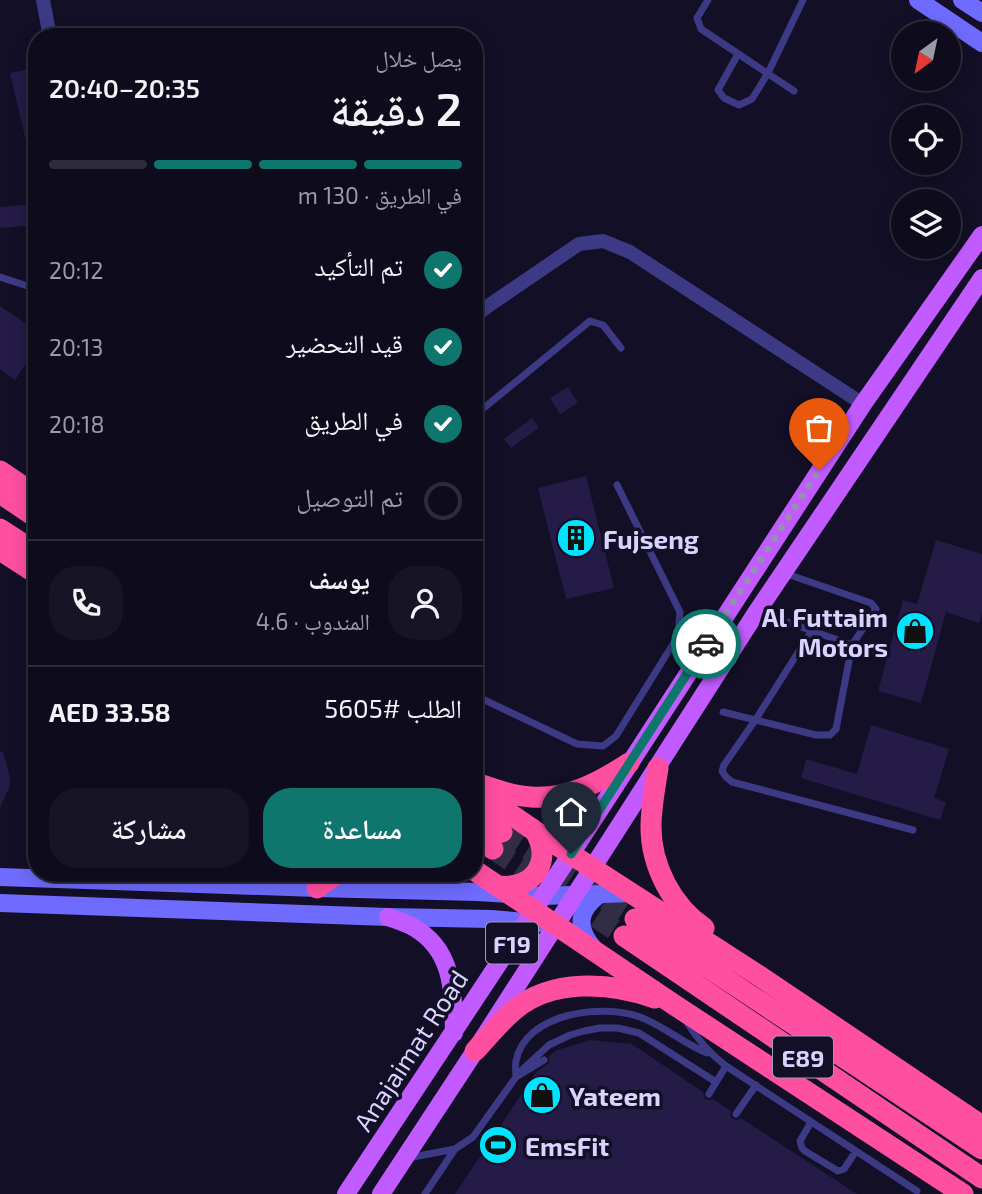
<!DOCTYPE html>
<html lang="ar">
<head>
<meta charset="utf-8">
<style>
	body { margin:0; font-family:"Exo 2","Noto Naskh Arabic",sans-serif; background:#171425; color:#f1f3f6; direction:rtl; height:100vh; display:flex; flex-direction:column; font-size:26px; white-space:nowrap }
	* { box-sizing:border-box; margin:0 }
	p { font-size:23px; color:#9b9ba3 }
	.icon { flex:none; width:38px; height:38px; fill:none; stroke:currentColor; stroke-width:2; stroke-linecap:round; stroke-linejoin:round }
	.map { position:relative; flex:1; overflow:hidden; direction:ltr }
	.drawer { position:absolute; left:28px; top:28px; width:455px; height:854px; display:flex; flex-direction:column; background:#0e0b1c; border-radius:28px; box-shadow:0 4px 18px #0003,0 0 0 2px #2e2b3b; direction:rtl }
	.drawer>* { flex:none }
	.needle { width:46px; rotate:213deg }
	.tools { position:absolute; left:891px; top:21px; display:grid; gap:14px }
	.tools a { display:grid; place-items:center; width:70px; height:70px; border-radius:50%; background:#0e0b1c; box-shadow:0 4px 18px #0003,0 0 0 2px #2e2b3b; font-size:35px }
	.pin { position:absolute; display:grid; place-items:center; width:60px; height:60px; color:#fff; margin:-72px -30px; border-radius:50% 50% 50% 0; rotate:-45deg; box-shadow:0 0 7px #0007 }
	.pin .icon { rotate:45deg }
	.courier { position:absolute; display:grid; place-items:center; width:70px; height:70px; margin:-35px; border:5px solid #0f766e; border-radius:50%; background:#fff; color:#222; box-shadow:0 2px 9px #0007 }
	.head em { font-style:normal; font-weight:600 }
	.head div { display:flex; flex-direction:column-reverse }
	.head { display:flex; align-items:center; justify-content:space-between; height:119px; padding:0 21px }
	h1 { font-size:46px; font-weight:600; line-height:52px }
	.bar { display:grid; grid-template-columns:repeat(4,1fr); gap:10px 7px; align-content:center; height:84px; padding:0 21px }
	.bar i { height:9px; border-radius:5px; background:#2e2b3b }
	.bar .current { background:#0f766e }
	.bar p { grid-column:span 4 }
	.line { display:flex; align-items:center; gap:18px; padding:0 21px; border-top:2px solid #2e2b3b }
	.line div { flex:1 }
	.round { display:grid; place-items:center; flex:none; width:74px; height:74px; border-radius:28px; background:#171425 }
	ol { padding:0 21px; list-style:none }
	li { display:flex; align-items:center; gap:21px; height:77px }
	li p { margin-inline-start:auto }
	li .icon { padding:7px; border-radius:50%; background:#0f766e; color:#fff; stroke-width:4 }
	li:last-child { color:#9b9ba3 }
	li i { width:38px; height:38px; border:4px solid #2e2b3b; border-radius:50% }
	.button { display:flex; gap:14px; margin-top:auto; padding:14px 21px }
	.button a { flex:1; height:80px; border-radius:28px; background:#0f766e; color:#fff; font-size:28px; font-weight:600; line-height:80px; text-align:center }
	.button a+a { background:#171425; color:#f1f3f6 }
	.map>svg:first-child { display:block }
</style>
</head>
<body>
<div class="map">
<svg width="982" height="1194" viewBox="0 0 982 1194">
	<rect width="100%" height="100%" fill="#130f26"/>
	<path fill="#241b47" d="M30 69 37 99V171H33L10 73Z
		M37 204V225L0 228V207Z
		M0 306 37 331V348L15 380 0 369Z
		M568 387 578 403 560 414 550 398Z
		M532 418 539 428 511 448 504 439Z
		M586 476 614 588 566 599 538 488Z
		M936 540 982 554V614L979 623 946 612 921 703 878 691 903 600 917 604Z
		M871 725 949 749 934 798 946 802 940 820 801 778 806 759 857 774Z
		M3 751 10 778V785L0 808V752Z
		M591 1040 632 1044 703 1092 705 1099 710 1100 713 1099 731 1111 730 1116 733 1119 738 1120 741 1118 857 1194H455L536 1072 549 1063V1056L557 1050Z"/>
	<g fill="none" stroke-linecap="round" stroke-linejoin="round">
		<path stroke="#312d47" stroke-width="21" stroke-dasharray="21 10" stroke-linecap="butt" d="M502 832 635 919
			M493 849 624 936"/>
		<path stroke="#3d3a85" stroke-width="7" d="M708 0 697 18 701 29 794 91
			M738 54 718 90 724 98 739 105 752 99 768 73 803 0
			M0 277 37 289
			M474 416 590 321 603 325 621 348
			M756 617 787 622 852 645
			M811 632 756 719 724 765 722 771 726 777 732 782 913 830
			M474 695 577 744 603 746 616 736 678 636 680 612 617 485
			M723 712 816 735H830L836 729 852 645 876 609 871 603 784 573
			M686 1021C697 1039 709 1053 726 1066L917 1191
			M544 1060 516 1077C516 1072 515 1066 516 1061 525 1013 602 1003 640 1017 664 1026 684 1044 707 1053
			M709 1094 726 1066
			M736 1114 756 1085
			M811 1122 800 1141 802 1148 805 1151 838 1171 844 1169 856 1151
			M408 1158 455 1149
			M425 1194 455 1149 473 1137 516 1077 525 1067 549 1045 570 1035 584 1031 600 1028H618L639 1033 716 1082"/>
		<path stroke="#3d3a85" stroke-width="14" d="M43 0 50 37
			M474 317 488 306 579 244 603 241 630 252 863 404"/>
		<path stroke="#6f6bff" stroke-width="18" d="M918 0 982 43
			M962 0 982 13
			M0 877 317 888 477 892 543 896 631 893
			M0 903 388 917 491 919 539 923
			M594 949C576 928 577 910 600 894"/>
		<path stroke="#c25bff" stroke-width="18" d="M388 917C396 920 406 923 413 927 454 950 453 992 454 1033
			M346 1194 571 854 863 404 982 235
			M381 1194 475 1051 754 616 982 278"/>
		<path stroke="#ff4fa3" stroke-width="21" d="M0 471 37 496
			M0 493 37 518
			M0 529 37 553
			M0 550 37 574
			M658 768C655 787 651 807 651 827 651 866 672 906 704 928
			M476 783C494 789 512 796 531 797 567 800 600 782 629 763
			M474 789 535 831 761 977 982 1126
			M474 813 502 832
			M474 837 493 849
			M474 870 676 1006 963 1194
			M499 886C534 890 553 861 535 831
			M317 888 338 873
			M635 919 982 1149
			M624 936 982 1178
			M475 1051C487 1038 499 1023 513 1011 551 978 610 982 655 998"/>
	</g>
	<g fill="none" stroke-linecap="round" stroke-linejoin="round">
		<path stroke="#948fb3" stroke-width="7" stroke-dasharray="0 12.6" d="M706 644 819 470"/>
		<path stroke="#0f766e" stroke-width="9" d="M571 854 706 644"/>
	</g>
	<defs>
		<g id="building-disc" transform="scale(2.0125)"><circle r="9.5" fill="#00e5ff" stroke="#130f26"/><path d="M-4-6H4V6H1V3H-1V6H-4ZM-2.5-4.3h1.7v1.8h-1.7ZM.8-4.3h1.7v1.8H.8ZM-2.5-1h1.7V.8h-1.7ZM.8-1h1.7V.8H.8Z" fill="#111"/></g>
		<g id="shop-disc" transform="scale(2.0125)"><circle r="9.5" fill="#00e5ff" stroke="#130f26"/><path d="M-5-2.5h2.3a2.7 3.5 0 0 1 5.4 0H5L5.5 6h-11ZM-1.5-2.5h3a1.5 2.3 0 0 0-3 0Z" fill="#111"/></g>
		<g id="stadium-disc" transform="scale(2.0125)"><circle r="9.5" fill="#00e5ff" stroke="#130f26"/><path d="M0-5a6.5 5 0 1 0 0 10a6.5 5 0 1 0 0-10ZM-3.5-1.8h7v3.6h-7Z" fill="#111"/></g>
	</defs>
	<g fill-rule="evenodd">
		<use href="#building-disc" x="576" y="538"/>
		<use href="#shop-disc" x="915" y="631"/>
		<use href="#shop-disc" x="542" y="1095"/>
		<use href="#stadium-disc" x="498" y="1145"/>
	</g>
	<g text-anchor="middle" dominant-baseline="central" stroke-width="7" stroke-linejoin="round" paint-order="stroke">
		<g fill="#130f26" stroke="#9e99be" stroke-width="2">
			<rect x="486" y="922.5" width="52" height="41" rx="5"/>
			<rect x="773" y="1036.5" width="60" height="41" rx="5"/>
		</g>
		<g font-size="24" font-weight="bold" fill="#d9d4ff">
			<text x="512" y="943">F19</text>
			<text x="803" y="1057">E89</text>
		</g>
		<g font-size="26" font-weight="bold" fill="#d9d4ff" stroke="#130f26" text-anchor="start">
			<text x="603" y="538">Fujseng</text>
			<text x="888" y="616" text-anchor="end">Al Futtaim<tspan x="888" dy="30">Motors</tspan></text>
			<text x="569" y="1095">Yateem</text>
			<text x="525" y="1145">EmsFit</text>
		</g>
		<g font-size="26" fill="#d9d4ff" stroke="#130f26">
			<text transform="translate(410 1050) rotate(-57)">Anajaimat Road</text>
		</g>
	</g>
</svg>
<div class="tools">
<a><svg class="needle" viewBox="-14 -14 28 28"><path d="M0-13l5 13h-10z" fill="#e53935"/><path d="M0 13l5-13h-10z" fill="#9b9ba3"/></svg></a>
<a><svg class="icon" aria-label="locate" viewBox="0 0 24 24"><circle cx="12" cy="12" r="6"/><path d="M12 2v4M12 18v4M2 12h4M18 12h4"/></svg></a>
<a><svg class="icon" aria-label="layers" viewBox="0 0 24 24"><path d="M12 4l9 5-9 5-9-5zM3 14l9 5 9-5"/></svg></a>
</div>
<div class="pin" style="left:819px;top:470px;background:#ea580c"><svg class="icon" aria-label="bag" viewBox="0 0 24 24"><path d="M5 8h14l-1 12H6zM9 8a3 3 0 0 1 6 0"/></svg></div>
<div class="pin" style="left:571px;top:854px;background:#1f2937"><svg class="icon" aria-label="home" viewBox="0 0 24 24"><path d="M3 11l9-7 9 7M6 9v11h12V9"/></svg></div>
<div class="courier" style="left:706px;top:644px"><svg class="icon" aria-label="car" viewBox="0 0 24 24"><path d="M5 17H2v-5l4-1 3-4h7l3 4 3 1v5h-3M9 17h6M6 11h13"/><circle cx="7" cy="17" r="2"/><circle cx="17" cy="17" r="2"/></svg></div>
<section class="drawer">
<div class="head"><div><h1>2 دقيقة</h1><p>يصل خلال</p></div><em>20:35–20:40</em></div>
<div class="bar"><i class="current"></i><i class="current"></i><i class="current"></i><i></i><p>في الطريق · 130 m</p></div>
<ol>
<li><svg class="icon" aria-label="check" viewBox="0 0 24 24"><path d="M5 12l5 5 9-10"/></svg>تم التأكيد<p>20:12</p></li>
<li><svg class="icon" aria-label="check" viewBox="0 0 24 24"><path d="M5 12l5 5 9-10"/></svg>قيد التحضير<p>20:13</p></li>
<li><svg class="icon" aria-label="check" viewBox="0 0 24 24"><path d="M5 12l5 5 9-10"/></svg>في الطريق<p>20:18</p></li>
<li><i></i>تم التوصيل</li>
</ol>
<div class="line" style="height:126px"><a class="round"><svg class="icon" aria-label="person" viewBox="0 0 24 24"><circle cx="12" cy="8" r="4"/><path d="M4 21q1-7 8-7t8 7"/></svg></a><div><b>يوسف</b><p>المندوب · 4.6</p></div><a class="round"><svg class="icon" aria-label="phone" viewBox="0 0 24 24"><path d="M5 4h4l2 5-3 2q2 4 5 5l2-3 5 2v4C11 20 4 13 5 4z"/></svg></a></div>
<div class="line" style="height:91px"><div>الطلب #5605</div><b>AED 33.58</b></div>
<div class="button"><a>مساعدة</a><a>مشاركة</a></div>
</section>
</div>
</body>
</html>
